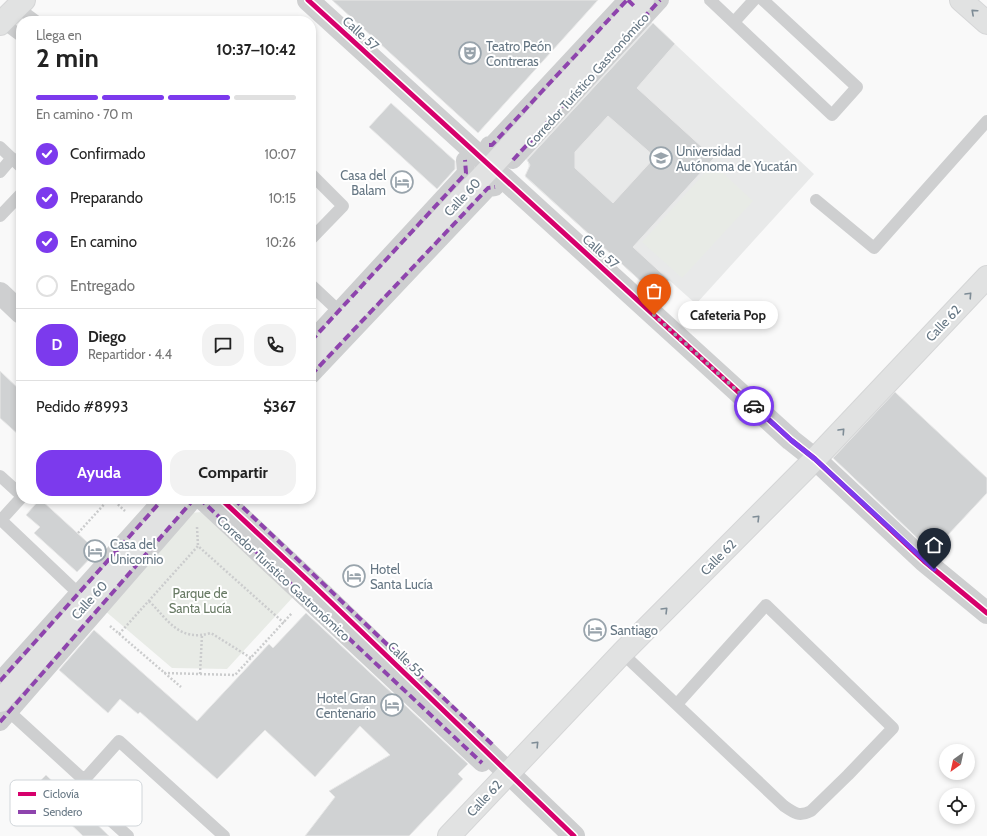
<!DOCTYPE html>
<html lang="es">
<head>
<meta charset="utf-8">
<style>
	body { margin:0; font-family:Cabin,sans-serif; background:#f2f2f2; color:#222; height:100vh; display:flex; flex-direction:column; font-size:15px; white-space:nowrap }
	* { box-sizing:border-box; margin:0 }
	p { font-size:13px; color:#767676 }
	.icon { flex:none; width:22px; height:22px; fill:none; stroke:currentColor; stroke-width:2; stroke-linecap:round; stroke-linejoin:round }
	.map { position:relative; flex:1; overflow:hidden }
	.details { position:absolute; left:16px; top:16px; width:300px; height:488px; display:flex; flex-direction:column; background:#fff; border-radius:16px; box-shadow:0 2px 6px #0003 }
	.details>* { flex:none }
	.needle { width:26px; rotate:213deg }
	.buttons { position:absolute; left:939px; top:744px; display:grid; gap:8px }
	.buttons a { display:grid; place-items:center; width:36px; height:36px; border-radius:50%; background:#fff; box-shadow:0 2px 6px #0003; font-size:20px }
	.pin { position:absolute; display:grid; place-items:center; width:34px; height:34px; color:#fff; margin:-41px -17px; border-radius:50% 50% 50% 0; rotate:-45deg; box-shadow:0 0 4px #0007 }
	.pin .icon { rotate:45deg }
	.courier { position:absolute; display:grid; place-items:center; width:40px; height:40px; margin:-20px; border:3px solid #7c3aed; border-radius:50%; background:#fff; color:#222; box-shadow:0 1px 5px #0007 }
	.bubble { position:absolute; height:28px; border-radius:14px; background:#fff; box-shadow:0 2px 6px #0003; font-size:13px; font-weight:800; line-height:28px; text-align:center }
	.head em { font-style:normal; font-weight:800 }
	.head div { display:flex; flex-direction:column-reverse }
	.head { display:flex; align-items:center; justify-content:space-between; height:68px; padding:0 20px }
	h1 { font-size:26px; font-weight:800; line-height:30px }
	.bar { display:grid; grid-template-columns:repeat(4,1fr); gap:6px 4px; align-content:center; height:48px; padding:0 20px }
	.bar i { height:5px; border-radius:3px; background:#e0e0e0 }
	.bar .current { background:#7c3aed }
	.bar p { grid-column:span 4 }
	.line { display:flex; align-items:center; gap:10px; padding:0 20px; border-top:1px solid #e0e0e0 }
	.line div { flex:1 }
	.round { display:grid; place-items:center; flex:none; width:42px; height:42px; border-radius:16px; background:#f2f2f2 }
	ol { padding:0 20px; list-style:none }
	li { display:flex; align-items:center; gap:12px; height:44px }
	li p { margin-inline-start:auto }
	li .icon { padding:4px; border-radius:50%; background:#7c3aed; color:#fff; stroke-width:4 }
	li:last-child { color:#767676 }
	li i { width:22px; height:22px; border:2px solid #e0e0e0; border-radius:50% }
	.cta { display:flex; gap:8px; margin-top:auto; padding:8px 20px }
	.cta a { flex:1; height:46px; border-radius:16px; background:#7c3aed; color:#fff; font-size:16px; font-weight:800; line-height:46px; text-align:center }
	.cta a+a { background:#f2f2f2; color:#222 }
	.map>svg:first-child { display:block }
</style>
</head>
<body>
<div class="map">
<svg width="987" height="836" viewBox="0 0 987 836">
	<rect width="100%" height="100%" fill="#f9f9f9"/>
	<path fill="#e8e9e9" d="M647 18 814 174 696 304 669 280 656 295 525 177 529 168 528 162 523 154Z"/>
	<path fill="#e8ebe6" d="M713 164 753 201 682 278 642 242Z
		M202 512 293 597 227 669 172 668 104 610 190 513Z"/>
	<path fill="#d0d2d3" stroke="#e8e8e8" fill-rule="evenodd" d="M332 0H598L478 133Z
		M653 23 675 44 637 88 714 158 633 247 669 280 656 295 525 176 530 165 527 160ZM608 116 655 157 613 203 575 168V152Z
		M391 103 455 161V169L437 189 369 127Z
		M0 371 21 391V437L0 418Z
		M895 392 987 478V493L932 552 833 458Z
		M40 499 97 551 77 572 34 533 40 527 26 515Z
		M306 613 468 764 458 774 463 779 409 836H305L335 797 329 791 390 755 360 726 315 777 265 730 217 779 140 712 138 714 120 699 108 713 59 670 94 630 197 721 269 644 273 648Z
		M46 775 109 836H83L33 788Z"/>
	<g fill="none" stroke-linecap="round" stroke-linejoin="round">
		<g stroke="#d5d6d7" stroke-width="24">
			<path id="secondary" d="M961 0 987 23
				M0 24 24 0
				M311 357 491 167 643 0
				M0 701 179 499
				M449 836 622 653 815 459 987 277"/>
		</g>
		<path stroke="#cbcccd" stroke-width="2.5" stroke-dasharray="2 2" stroke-linecap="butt" d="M21 348 19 351 21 365
			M112 499 125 511
			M197 527 198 546
			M78 533 109 499
			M149 601C169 621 179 642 211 633L251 658
			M110 626 181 687
			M119 634 198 546 284 623
			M164 673 235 675 292 613
			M200 674 202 635"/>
		<path stroke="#cecfd0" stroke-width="12" d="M710 0 832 115 857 87 763 0
			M17 7 36 21
			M2 22 21 36
			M734 22 754 0
			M0 147 21 167
			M0 172 12 158
			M311 174 343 206 311 239
			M816 200 874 248 987 121
			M0 216 21 194
			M311 285 343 315
			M0 476 21 495
			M0 519 78 593
			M1 520 21 498
			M622 653 784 806C794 813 799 817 811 811L848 775 893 728 766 605 677 704
			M4 707 84 780
			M128 836 76 789 119 741 224 836"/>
		<path stroke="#cecfd0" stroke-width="18" d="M489 145H492L627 0
			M513 160 660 0
			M311 341 466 173 465 160
			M311 375 488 188 495 187
			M0 681 163 499
			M0 722 187 507 192 501 200 499 482 763"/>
		<path stroke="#cecfd0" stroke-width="22" d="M0 293 21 313
			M221 499 315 587 574 836"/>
		<path stroke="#cecfd0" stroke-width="22" d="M308 0 791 440 815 459 924 561 987 613"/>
		<use href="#secondary" stroke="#e1e2e2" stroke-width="22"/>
		<path stroke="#8e44ad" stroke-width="4" stroke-dasharray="8 4" stroke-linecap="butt" d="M628 0 636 8
			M489 145H492L627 0
			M513 160 660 0
			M311 341 466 173 465 160
			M311 375 488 188 495 187
			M234 499 494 746
			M0 681 163 499
			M0 722 187 507 192 501 200 499 482 763"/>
		<g stroke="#fff" stroke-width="8">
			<path id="cycleway" d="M308 0 791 440 815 459 924 561 987 613
				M221 499 315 587 574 836"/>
		</g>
		<use href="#cycleway" stroke="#d6006c" stroke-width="5"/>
	</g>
	<defs><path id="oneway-chevron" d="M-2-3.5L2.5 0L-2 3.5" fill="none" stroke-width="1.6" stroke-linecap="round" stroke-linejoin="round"/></defs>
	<g stroke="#7e8c96">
		<use href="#oneway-chevron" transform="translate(974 12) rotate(-138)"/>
		<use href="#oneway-chevron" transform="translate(969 295) rotate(-47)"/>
		<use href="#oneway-chevron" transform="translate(842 431) rotate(-47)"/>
		<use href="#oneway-chevron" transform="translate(757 518) rotate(-45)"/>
		<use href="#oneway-chevron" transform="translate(665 610) rotate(-45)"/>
		<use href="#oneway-chevron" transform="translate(536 744) rotate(-46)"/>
	</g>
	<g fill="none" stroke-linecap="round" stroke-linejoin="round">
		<path stroke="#99a4ac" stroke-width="4" stroke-dasharray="0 7.2" d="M654 315 754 406"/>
		<path stroke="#7c3aed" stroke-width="5" d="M754 406 791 440 815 459 934 569"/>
	</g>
	<defs>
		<g id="theatre-ring" transform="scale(1.15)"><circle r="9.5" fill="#fff" stroke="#99a4ac" stroke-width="1.5"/><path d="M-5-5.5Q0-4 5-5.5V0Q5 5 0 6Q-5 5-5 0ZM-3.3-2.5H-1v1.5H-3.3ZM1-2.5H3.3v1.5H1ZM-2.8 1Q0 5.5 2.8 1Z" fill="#99a4ac"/></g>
		<g id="university-ring" transform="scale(1.15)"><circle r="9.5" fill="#fff" stroke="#99a4ac" stroke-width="1.5"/><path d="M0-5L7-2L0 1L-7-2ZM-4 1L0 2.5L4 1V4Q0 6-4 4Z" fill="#99a4ac"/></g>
		<g id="hotel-ring" transform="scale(1.15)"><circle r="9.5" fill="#fff" stroke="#99a4ac" stroke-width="1.5"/><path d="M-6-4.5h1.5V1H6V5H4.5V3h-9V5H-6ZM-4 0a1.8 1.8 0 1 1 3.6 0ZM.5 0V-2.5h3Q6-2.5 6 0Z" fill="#99a4ac"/></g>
	</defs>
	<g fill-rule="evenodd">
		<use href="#theatre-ring" x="470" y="53"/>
		<use href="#university-ring" x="661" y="158"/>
		<use href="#hotel-ring" x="402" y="182"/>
		<use href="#hotel-ring" x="95" y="551"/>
		<use href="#hotel-ring" x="354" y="576"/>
		<use href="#hotel-ring" x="595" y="630"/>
		<use href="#hotel-ring" x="392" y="705"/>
	</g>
	<g text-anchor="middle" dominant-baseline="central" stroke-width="4" stroke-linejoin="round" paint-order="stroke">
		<g font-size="13" fill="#657683" stroke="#fff">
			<text transform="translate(361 33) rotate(42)">Calle 57</text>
			<text transform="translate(587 80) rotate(-48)">Corredor Turístico Gastronómico</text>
			<text transform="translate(462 197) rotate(-47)">Calle 60</text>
			<text transform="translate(601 251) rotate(42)">Calle 57</text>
			<text transform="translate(943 323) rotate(-47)">Calle 62</text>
			<text transform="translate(718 557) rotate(-45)">Calle 62</text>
			<text transform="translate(284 578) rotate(43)">Corredor Turístico Gastronómico</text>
			<text transform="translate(89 600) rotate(-48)">Calle 60</text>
			<text transform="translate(406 659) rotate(44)">Calle 55</text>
			<text transform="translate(484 798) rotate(-47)">Calle 62</text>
		</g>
		<g font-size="13" fill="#657683" stroke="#fff" text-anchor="start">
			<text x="486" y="46">Teatro Peón<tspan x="486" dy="15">Contreras</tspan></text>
			<text x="676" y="151">Universidad<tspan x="676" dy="15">Autónoma de Yucatán</tspan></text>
			<text x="386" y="175" text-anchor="end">Casa del<tspan x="386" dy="15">Balam</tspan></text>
			<text x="110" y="544">Casa del<tspan x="110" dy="15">Unicornio</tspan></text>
			<text x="370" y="569">Hotel<tspan x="370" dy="15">Santa Lucía</tspan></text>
			<text x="610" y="630">Santiago</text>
			<text x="376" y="698" text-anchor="end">Hotel Gran<tspan x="376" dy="15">Centenario</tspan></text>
		</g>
		<g font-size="13" fill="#687a64" stroke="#fff">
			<text x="200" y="593">Parque de<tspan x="200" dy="15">Santa Lucía</tspan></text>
		</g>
	</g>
	<rect x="10" y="780" width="132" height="46" rx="6" fill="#fff" stroke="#d1d6da" stroke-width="1"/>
	<rect x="18" y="792" width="18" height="4" fill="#d6006c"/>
	<rect x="18" y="810" width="18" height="4" fill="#8e44ad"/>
	<g font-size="11" fill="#657683">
		<text x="43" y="798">Ciclovía</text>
		<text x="43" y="816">Sendero</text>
	</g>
</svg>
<div class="buttons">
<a><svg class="needle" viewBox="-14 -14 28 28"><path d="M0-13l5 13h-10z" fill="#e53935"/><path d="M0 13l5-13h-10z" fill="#767676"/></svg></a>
<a><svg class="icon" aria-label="locate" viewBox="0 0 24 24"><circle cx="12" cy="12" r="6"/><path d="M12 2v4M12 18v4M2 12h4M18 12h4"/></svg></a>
</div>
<div class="pin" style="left:654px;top:315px;background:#ea580c"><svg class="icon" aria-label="bag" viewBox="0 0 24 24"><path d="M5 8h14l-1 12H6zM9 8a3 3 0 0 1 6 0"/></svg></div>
<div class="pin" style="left:934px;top:569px;background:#1f2937"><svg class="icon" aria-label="home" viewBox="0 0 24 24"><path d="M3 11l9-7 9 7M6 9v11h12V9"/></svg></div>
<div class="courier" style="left:754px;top:406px"><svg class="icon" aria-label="car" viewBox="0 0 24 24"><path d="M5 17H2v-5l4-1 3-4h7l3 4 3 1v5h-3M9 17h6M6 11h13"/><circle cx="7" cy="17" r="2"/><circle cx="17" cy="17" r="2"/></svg></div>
<div class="bubble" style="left:678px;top:301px;width:100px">Cafeteria Pop</div>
<section class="details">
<div class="head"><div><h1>2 min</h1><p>Llega en</p></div><em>10:37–10:42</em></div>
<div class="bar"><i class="current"></i><i class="current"></i><i class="current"></i><i></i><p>En camino · 70 m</p></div>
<ol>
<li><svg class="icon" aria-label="check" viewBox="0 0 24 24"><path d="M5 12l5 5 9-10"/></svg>Confirmado<p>10:07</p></li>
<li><svg class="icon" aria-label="check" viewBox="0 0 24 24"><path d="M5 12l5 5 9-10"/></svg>Preparando<p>10:15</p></li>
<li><svg class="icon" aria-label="check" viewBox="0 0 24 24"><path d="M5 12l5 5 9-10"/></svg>En camino<p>10:26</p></li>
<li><i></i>Entregado</li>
</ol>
<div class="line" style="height:72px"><b class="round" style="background:#7c3aed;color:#fff">D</b><div><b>Diego</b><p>Repartidor · 4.4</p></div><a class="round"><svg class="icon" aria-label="chat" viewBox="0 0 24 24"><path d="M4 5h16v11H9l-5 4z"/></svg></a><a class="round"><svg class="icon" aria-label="phone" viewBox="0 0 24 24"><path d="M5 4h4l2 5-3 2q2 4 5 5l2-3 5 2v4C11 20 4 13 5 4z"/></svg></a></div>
<div class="line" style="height:52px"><div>Pedido #8993</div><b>$367</b></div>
<div class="cta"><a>Ayuda</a><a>Compartir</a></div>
</section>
</div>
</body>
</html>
